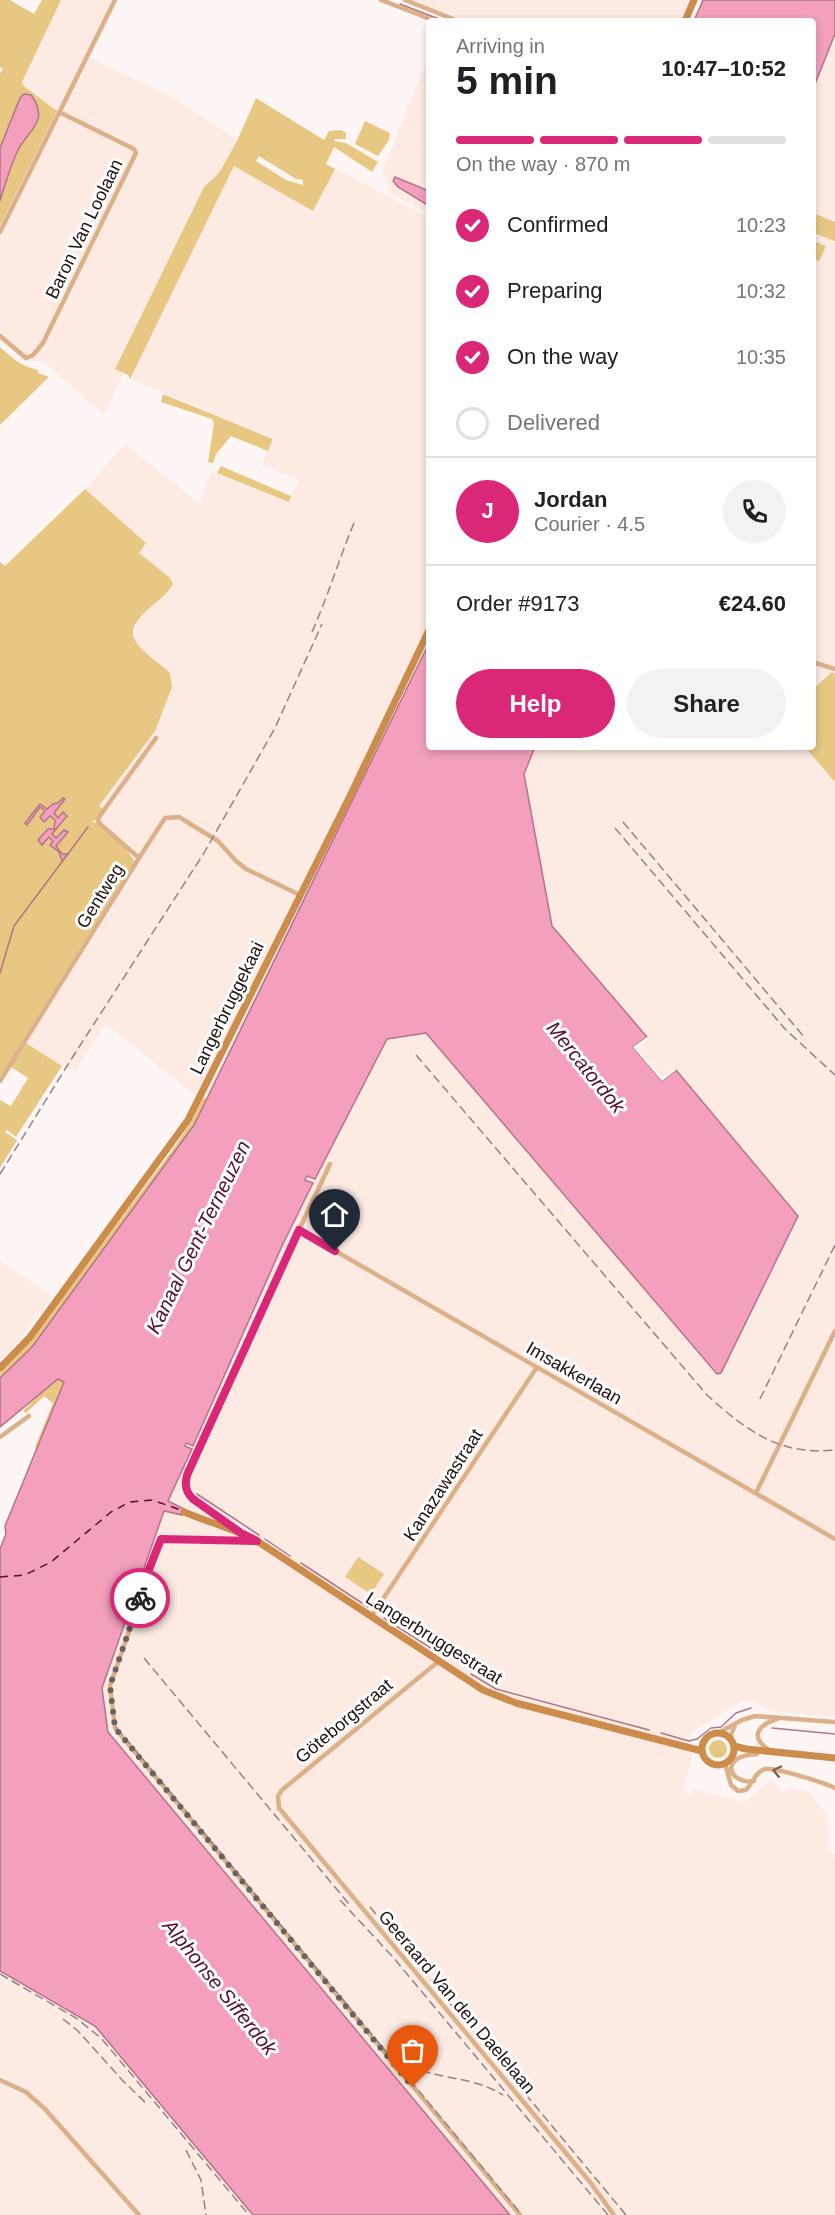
<!DOCTYPE html>
<html lang="en">
<head>
<meta charset="utf-8">
<style>
	body { margin:0; font-family:Arial,sans-serif; background:#f2f2f2; color:#202124; height:100vh; display:flex; flex-direction:column; font-size:22px; white-space:nowrap }
	* { box-sizing:border-box; margin:0 }
	p { font-size:20px; color:#757577 }
	.icon { flex:none; width:33px; height:33px; fill:none; stroke:currentColor; stroke-width:2; stroke-linecap:round; stroke-linejoin:round }
	.map { position:relative; flex:1; overflow:hidden }
	.drawer { position:absolute; left:426px; top:18px; width:390px; height:732px; display:flex; flex-direction:column; background:#fff; border-radius:6px; box-shadow:0 3px 9px #0003 }
	.drawer>* { flex:none }
	.pin { position:absolute; display:grid; place-items:center; width:51px; height:51px; color:#fff; margin:-62px -26px; border-radius:50% 50% 50% 0; rotate:-45deg; box-shadow:0 0 6px #0007 }
	.pin .icon { rotate:45deg }
	.courier { position:absolute; display:grid; place-items:center; width:60px; height:60px; margin:-30px; border:4px solid #db2777; border-radius:50%; background:#fff; color:#222; box-shadow:0 2px 8px #0007 }
	.head em { font-style:normal; font-weight:600 }
	.head div { display:flex; flex-direction:column-reverse }
	.head { display:flex; align-items:center; justify-content:space-between; height:102px; padding:0 30px }
	h1 { font-size:39px; font-weight:600; line-height:45px }
	.bar { display:grid; grid-template-columns:repeat(4,1fr); gap:9px 6px; align-content:center; height:72px; padding:0 30px }
	.bar i { height:8px; border-radius:4px; background:#e0e0e0 }
	.bar .selected { background:#db2777 }
	.bar p { grid-column:span 4 }
	.line { display:flex; align-items:center; gap:15px; padding:0 30px; border-top:2px solid #e0e0e0 }
	.line div { flex:1 }
	.round { display:grid; place-items:center; flex:none; width:63px; height:63px; border-radius:32px; background:#f2f2f2 }
	ol { padding:0 30px; list-style:none }
	li { display:flex; align-items:center; gap:18px; height:66px }
	li p { margin-inline-start:auto }
	li .icon { padding:6px; border-radius:50%; background:#db2777; color:#fff; stroke-width:4 }
	li:last-child { color:#757577 }
	li i { width:33px; height:33px; border:3px solid #e0e0e0; border-radius:50% }
	.primary-button { display:flex; gap:12px; margin-top:auto; padding:12px 30px }
	.primary-button a { flex:1; height:69px; border-radius:36px; background:#db2777; color:#fff; font-size:24px; font-weight:600; line-height:69px; text-align:center }
	.primary-button a+a { background:#f2f2f2; color:#202124 }
	.map>svg:first-child { display:block }
</style>
</head>
<body>
<div class="map">
<svg width="835" height="2215" viewBox="0 0 835 2215">
	<rect width="100%" height="100%" fill="#fef6f4"/>
	<path fill="#fceae3" d="M61 0H117L88 57 174 98 238 140 219 173 204 187 132 333 116 369 123 373 104 415 43 361H25L0 340V226L57 111 22 82Z
		M411 0H690L682 21H461Z
		M835 34V674L832 673 813 689V89Z
		M429 55V215L387 191 389 185 382 172Z
		M234 166 313 211 335 169 429 217V640L416 672 208 1099 196 1096 106 1024 75 1071 62 1066 26 1043 115 903 112 900 138 855 97 820 99 806 155 731 172 687 170 673 136 643 134 637 136 623 143 613 171 590 169 577 138 553 146 543 85 489 125 444 200 504 211 471 288 501 299 480 262 465 273 438 130 379Z
		M535 747H805L835 782V1717L769 1711 753 1701H741L690 1734 685 1751 693 1754 683 1792 691 1795 693 1789 745 1802 771 1779 782 1792 789 1788 809 1792 829 1818 827 1820 830 1835 828 1847 835 1857V2215H510L108 1732 102 1688 164 1511 181 1515 184 1509 168 1501 282 1246 313 1184 307 1176 315 1179 387 1039 426 1033 717 1374 662 1081 633 1047 646 1036 552 926 524 774Z
		M0 1261 52 1296 16 1344 0 1360Z
		M0 1971 95 2026 253 2215H0Z"/>
	<path fill="#e7c782" fill-rule="evenodd" d="M0 0H10L34 14 42 0H61L22 82 24 86 57 111 0 226V73L3 69 0 67Z
		M256 98 324 140 329 131 341 130 346 133V139H335L334 141 346 143 378 162 372 172 334 147 326 164 335 169 313 211 234 166 130 379 128 375 115 369 204 187 219 173 236 143ZM259 156 296 179 303 180V185L286 180 256 161Z
		M365 121 390 133 389 140 378 156 355 144Z
		M813 213 835 222V241L813 233Z
		M813 241 826 246 819 261 813 259Z
		M0 347C12 358 22 367 38 370V373L49 377 0 425Z
		M163 394 273 439 268 451 231 436 216 454 213 463 208 462 214 423 212 419 161 402Z
		M221 466 291 496 289 502 217 473Z
		M85 489 146 543 139 553 169 577 173 583C168 601 121 618 136 642 142 652 161 664 170 673L172 687 155 731 99 806 103 809 97 820 92 821C103 826 132 851 134 862L0 1077V562L5 566Z
		M832 672 835 674V782L805 747H813V689Z
		M26 1043 62 1066 16 1137 7 1130 5 1132 17 1140 0 1168V1100L11 1106 28 1078 11 1067Z
		M203 1098 208 1099 194 1125 71 1295 32 1347 0 1378V1373L32 1338 173 1149 191 1122Z
		M58 1379 64 1382V1386L38 1448 35 1447 53 1403 44 1396 26 1413 23 1411 52 1382Z
		M358 1557 384 1574 371 1594 345 1577Z
		M709 1749a9 9 0 1 1 18 0a9 9 0 1 1-18 0Z"/>
	<path fill="#f39fbd" stroke="#b37588" stroke-width="1.5" d="M703 0H835V34L813 89V21H694Z
		M24 94 31 95C51 122 27 130 17 152 10 168 5 184 0 201V148L20 98Z
		M395 177 429 191V206L398 187 393 181Z
		M429 643V747H535L524 774 552 926 647 1037 633 1047 662 1081 676 1070 798 1216 721 1373 717 1374 426 1033 387 1039 315 1179 307 1176 305 1180 313 1183 282 1246 193 1446 186 1443 185 1446 192 1449 168 1501 184 1509 182 1515 164 1511 102 1688 108 1732 510 2215H253L95 2026 0 1971V1549L6 1534 5 1526 64 1382 58 1379 0 1427V1378L32 1347 194 1125Z
		M63 798 65 799 54 813 58 818 63 812 67 816 52 834 56 838 64 830 68 832 56 846 62 854H68L62 861 59 852 50 845 53 841 49 837 42 845 38 840 48 829H54L55 820 50 816 44 822 40 817 45 811 40 807 27 825 25 823 40 804 47 809 53 804 58 803Z"/>
	<path fill="#fef6f4" d="M647 1037 649 1039 637 1048 662 1077 674 1068 676 1070 662 1081 633 1047Z"/>
	<g fill="none" stroke-linecap="round" stroke-linejoin="round">
		<path stroke="#b37588" stroke-width="1.5" d="M400 4 444 21
			M0 973 14 926 88 827
			M197 1494 259 1535
			M265 1539 290 1556
			M301 1563 368 1607
			M384 1618 434 1650
			M471 1674 496 1689 649 1730
			M772 1728 835 1734
			M661 1733 689 1741 697 1739 711 1728 721 1727 736 1713 751 1708"/>
		<path stroke="#570e31" stroke-width="1.5" stroke-dasharray="8 6" stroke-linecap="butt" d="M0 1577 25 1575 51 1562 111 1512 130 1502 152 1500 181 1510"/>
		<path stroke="#dcb088" stroke-width="4.5" d="M381 0 435 21
			M405 0 458 21
			M0 232 115 0
			M0 336 26 358 33 355 43 343 136 153 134 149 59 112
			M813 662 835 669
			M139 858 165 818 179 817 218 841 236 861 246 869 300 895
			M0 1081 139 858 98 822 99 817 156 738
			M299 1230 835 1539
			M0 1437 29 1416
			M756 1493 835 1331
			M235 1528 193 1499 187 1493 185 1484 260 1313 330 1164
			M253 1541 161 1539 142 1587 141 1597 110 1686 115 1728 520 2215
			M371 1617 537 1367
			M439 1661 282 1790 278 1796 279 1808 590 2182 614 2215
			M720 1732 742 1720 755 1716 835 1722
			M732 1740 731 1735 735 1725
			M769 1750C747 1735 761 1724 779 1718
			M725 1763 731 1785 738 1791 746 1790C752 1784 756 1771 765 1769 774 1767 825 1783 835 1788
			M754 1781C739 1784 722 1771 737 1759 742 1755 750 1755 757 1754
			M0 2080 26 2092 45 2109 139 2215"/>
		<path stroke="#cc8c4c" stroke-width="7" d="M685 21 694 0
			M0 1368 30 1337 188 1120 350 796 429 630
			M184 1512C208 1522 234 1529 257 1541L483 1690 516 1703 702 1751
			M702 1749a16 16 0 1 1 32 0a16 16 0 1 1-32 0Z
			M734 1746 746 1749 835 1758"/>
		<path stroke="#8f8582" stroke-width="1.5" stroke-dasharray="9 4.5" stroke-linecap="butt" d="M312 632C328 596 339 559 354 523
			M623 822 805 1038
			M615 828 785 1029 835 1075
			M416 1055 707 1395C746 1430 779 1456 835 1450
			M0 1174 72 1058 204 853 275 728 322 624
			M760 1399 835 1245
			M144 1658 349 1904
			M116 1727 522 2215
			M340 1900 392 1956 608 2215
			M370 1907 626 2215
			M0 1974 76 2018 101 2038 249 2215
			M63 2019 78 2031 124 2082 147 2104
			M397 2059C430 2081 470 2074 503 2095
			M186 2150 201 2180 206 2215"/>
	</g>
	<defs><path id="oneway-chevron" d="M-2-3.5L2.5 0L-2 3.5" fill="none" stroke-width="1.6" stroke-linecap="round" stroke-linejoin="round" transform="scale(1.5)"/></defs>
	<use stroke="#7d614a" href="#oneway-chevron" transform="translate(777 1771) rotate(-168)"/>
	<g fill="none" stroke-linecap="round" stroke-linejoin="round">
		<path stroke="#6c625e" stroke-width="6" stroke-dasharray="0 10.8" d="M140 1598 110 1686 115 1728 413 2087"/>
		<path stroke="#db2777" stroke-width="8" d="M140 1598 142 1587 161 1539 257 1541 241 1533 193 1499C185 1491 185 1485 187 1475L299 1230 335 1251"/>
	</g>
	<g text-anchor="middle" dominant-baseline="central" stroke-width="6" stroke-linejoin="round" paint-order="stroke">
		<g font-size="18" fill="#1e120d" stroke="#fff">
			<text transform="translate(84 229) rotate(-64)">Baron Van Loolaan</text>
			<text transform="translate(100 896) rotate(-58)">Gentweg</text>
			<text transform="translate(227 1008) rotate(-64)">Langerbruggekaai</text>
			<text transform="translate(574 1373) rotate(30)">Imsakkerlaan</text>
			<text transform="translate(443 1485) rotate(-57)">Kanazawastraat</text>
			<text transform="translate(434 1638) rotate(32)">Langerbruggestraat</text>
			<text transform="translate(344 1721) rotate(-40)">Göteborgstraat</text>
			<text transform="translate(457 2002) rotate(50)">Geeraard Van den Daelelaan</text>
		</g>
		<g font-size="20" font-style="italic" fill="#570e31" stroke="#fff">
			<text transform="translate(586 1067) rotate(51)">Mercatordok</text>
			<text transform="translate(198 1237) rotate(-64)">Kanaal Gent-Terneuzen</text>
			<text transform="translate(220 1987) rotate(51)">Alphonse Sifferdok</text>
		</g>
	</g>
</svg>
<div class="pin" style="left:413px;top:2087px;background:#ea580c"><svg class="icon" aria-label="bag" viewBox="0 0 24 24"><path d="M5 8h14l-1 12H6zM9 8a3 3 0 0 1 6 0"/></svg></div>
<div class="pin" style="left:335px;top:1251px;background:#1f2937"><svg class="icon" aria-label="home" viewBox="0 0 24 24"><path d="M3 11l9-7 9 7M6 9v11h12V9"/></svg></div>
<div class="courier" style="left:140px;top:1598px"><svg class="icon" aria-label="bike" viewBox="0 0 24 24"><circle cx="6" cy="16" r="4"/><circle cx="18" cy="16" r="4"/><path d="M6 16l4-8h5l3 8M10 8l3 8H6M13 5h3"/></svg></div>
<section class="drawer">
<div class="head"><div><h1>5 min</h1><p>Arriving in</p></div><em>10:47–10:52</em></div>
<div class="bar"><i class="selected"></i><i class="selected"></i><i class="selected"></i><i></i><p>On the way · 870 m</p></div>
<ol>
<li><svg class="icon" aria-label="check" viewBox="0 0 24 24"><path d="M5 12l5 5 9-10"/></svg>Confirmed<p>10:23</p></li>
<li><svg class="icon" aria-label="check" viewBox="0 0 24 24"><path d="M5 12l5 5 9-10"/></svg>Preparing<p>10:32</p></li>
<li><svg class="icon" aria-label="check" viewBox="0 0 24 24"><path d="M5 12l5 5 9-10"/></svg>On the way<p>10:35</p></li>
<li><i></i>Delivered</li>
</ol>
<div class="line" style="height:108px"><b class="round" style="background:#db2777;color:#fff">J</b><div><b>Jordan</b><p>Courier · 4.5</p></div><a class="round"><svg class="icon" aria-label="phone" viewBox="0 0 24 24"><path d="M5 4h4l2 5-3 2q2 4 5 5l2-3 5 2v4C11 20 4 13 5 4z"/></svg></a></div>
<div class="line" style="height:78px"><div>Order #9173</div><b>€24.60</b></div>
<div class="primary-button"><a>Help</a><a>Share</a></div>
</section>
</div>
</body>
</html>
